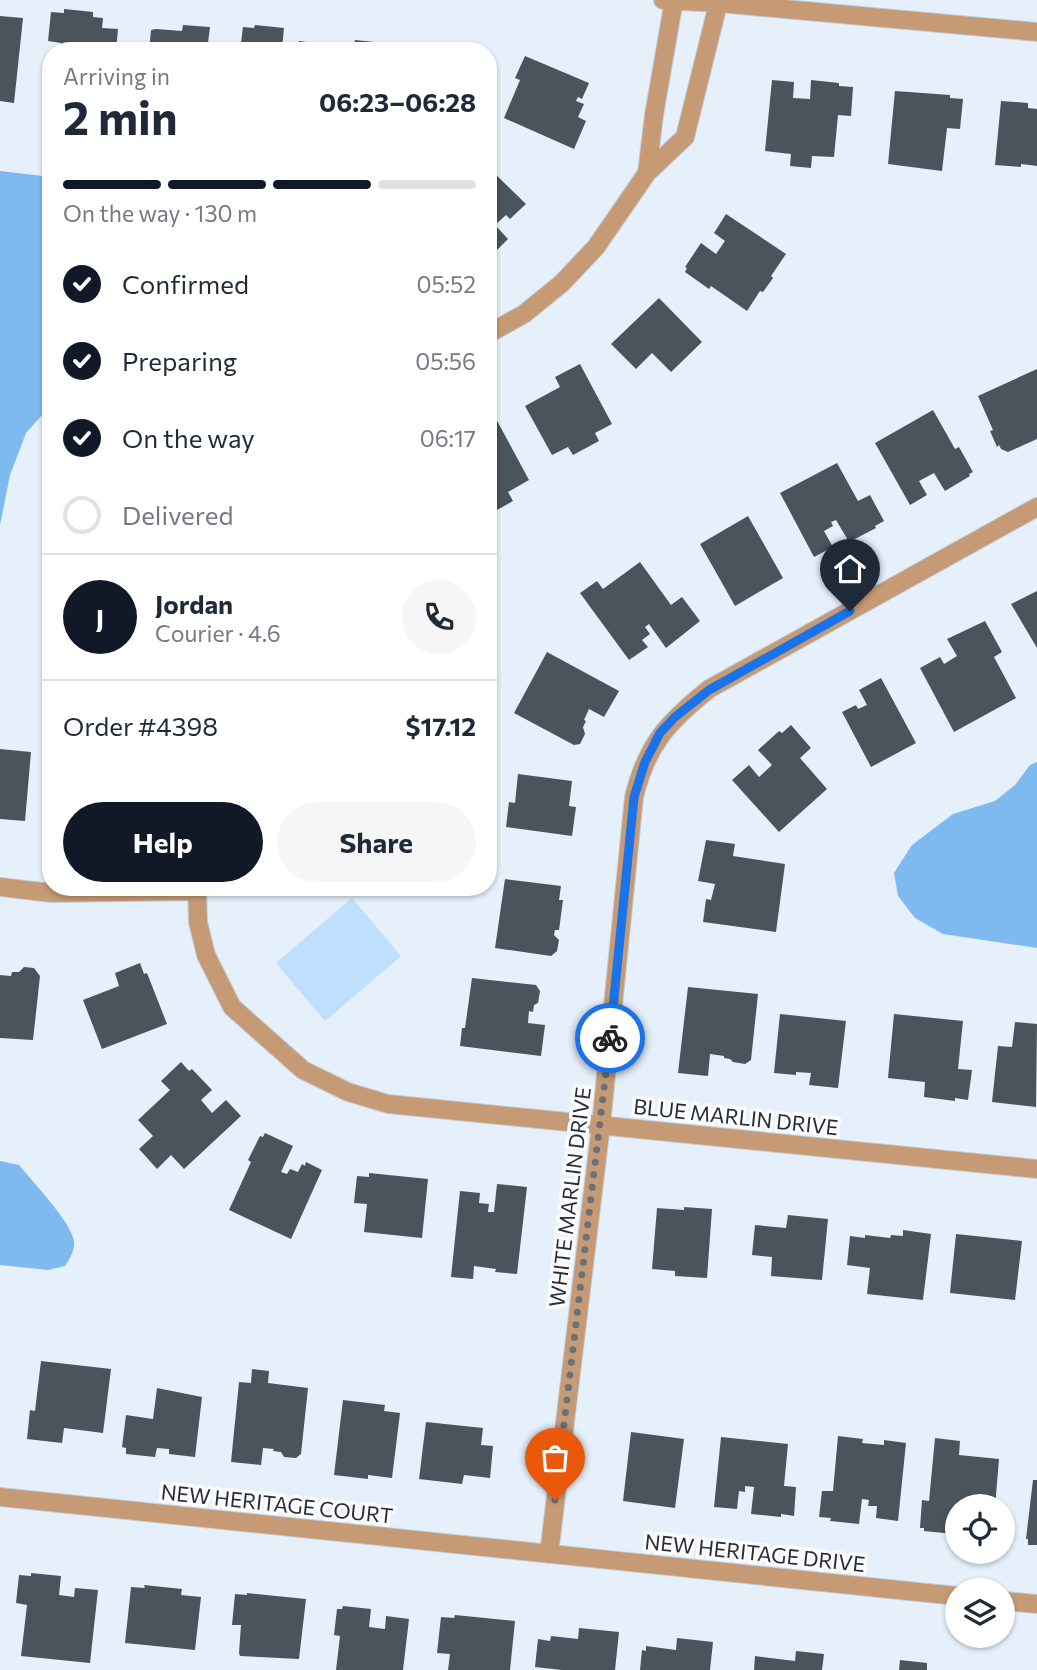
<!DOCTYPE html>
<html lang="en">
<head>
<meta charset="utf-8">
<style>
	body { margin:0; font-family:Commissioner,sans-serif; background:#f6f6f7; color:#1f2937; height:100vh; display:flex; flex-direction:column; font-size:26px; white-space:nowrap }
	* { box-sizing:border-box; margin:0 }
	p { font-size:23px; color:#747a83 }
	.icon { flex:none; width:38px; height:38px; fill:none; stroke:currentColor; stroke-width:2; stroke-linecap:round; stroke-linejoin:round }
	.map { position:relative; flex:1; overflow:hidden }
	.details { position:absolute; left:42px; top:42px; width:455px; height:854px; display:flex; flex-direction:column; background:#fff; border-radius:28px; box-shadow:0 2px 5px #0004 }
	.details>* { flex:none }
	.fabs { position:absolute; left:945px; top:1494px; display:grid; gap:14px }
	.fabs a { display:grid; place-items:center; width:70px; height:70px; border-radius:50%; background:#fff; box-shadow:0 2px 5px #0004; font-size:35px }
	.pin { position:absolute; display:grid; place-items:center; width:60px; height:60px; color:#fff; margin:-72px -30px; border-radius:50% 50% 50% 0; rotate:-45deg; box-shadow:0 0 7px #0007 }
	.pin .icon { rotate:45deg }
	.courier { position:absolute; display:grid; place-items:center; width:70px; height:70px; margin:-35px; border:5px solid #1a73e8; border-radius:50%; background:#fff; color:#222; box-shadow:0 2px 9px #0007 }
	.head em { font-style:normal; font-weight:700 }
	.head div { display:flex; flex-direction:column-reverse }
	.head { display:flex; align-items:center; justify-content:space-between; height:119px; padding:0 21px }
	h1 { font-size:46px; font-weight:700; line-height:52px }
	.bar { display:grid; grid-template-columns:repeat(4,1fr); gap:10px 7px; align-content:center; height:84px; padding:0 21px }
	.bar i { height:9px; border-radius:5px; background:#e0e1e3 }
	.bar .active { background:#111827 }
	.bar p { grid-column:span 4 }
	.line { display:flex; align-items:center; gap:18px; padding:0 21px; border-top:2px solid #e0e1e3 }
	.line div { flex:1 }
	.round { display:grid; place-items:center; flex:none; width:74px; height:74px; border-radius:37px; background:#f6f6f7 }
	ol { padding:0 21px; list-style:none }
	li { display:flex; align-items:center; gap:21px; height:77px }
	li p { margin-inline-start:auto }
	li .icon { padding:7px; border-radius:50%; background:#111827; color:#fff; stroke-width:4 }
	li:last-child { color:#747a83 }
	li i { width:38px; height:38px; border:4px solid #e0e1e3; border-radius:50% }
	.cta { display:flex; gap:14px; margin-top:auto; padding:14px 21px }
	.cta a { flex:1; height:80px; border-radius:42px; background:#111827; color:#fff; font-size:28px; font-weight:700; line-height:80px; text-align:center }
	.cta a+a { background:#f6f6f7; color:#1f2937 }
	.map>svg:first-child { display:block }
</style>
</head>
<body>
<div class="map">
<svg width="1037" height="1670" viewBox="0 0 1037 1670">
	<rect width="100%" height="100%" fill="#e5f0fb"/>
	<path fill="#bfdfff" d="M352 898 401 956 325 1021 276 963Z"/>
	<path fill="#7eb9f0" d="M0 171 51 177V405L26 433 10 475 0 525Z
		M1037 762V948L943 934 915 918 898 896 894 873 912 845 953 814 995 801 1015 785 1030 765Z
		M0 1161 19 1165C32 1181 71 1222 74 1241 75 1250 70 1259 65 1266L48 1270 0 1265Z"/>
	<path fill="#4a545d" d="M64 9 93 12V17L103 18 102 28 118 29 116 51H60L61 43 48 41 51 12 64 13Z
		M0 16 23 18 14 103 0 101Z
		M183 25 210 27 207 51H149L151 30 156 29 182 31Z
		M255 25 284 28 282 48 293 49V51H240L243 27 254 28Z
		M355 40 383 43 382 47 403 49V51H353Z
		M299 41 322 44 321 51H298Z
		M525 56 589 83 582 99 578 97 576 101 584 104 578 117 586 121 574 149 504 118 520 80 515 78Z
		M772 80 794 82 793 98 810 99 811 80 839 83V86L853 87 851 116 838 115 834 157 812 156 811 168 790 166 791 154 765 151Z
		M895 91 950 95V98L963 99 960 129 947 128 942 171 888 164Z
		M1001 101 1028 103V108L1037 109V166L1021 164V167L995 165Z
		M488 167 526 204 510 219 506 215 495 225 508 239 488 259Z
		M726 214 786 254 771 276 773 278 763 292 760 291 747 311 711 286 709 289 685 272 687 268 685 267 701 243 716 254 725 241 714 233Z
		M659 298 702 342 671 372 652 353 636 369 611 344Z
		M580 364 612 424 595 433 599 441 573 455 568 447 552 455 525 406 560 387 555 377Z
		M1037 369V439L1008 452 1001 449 999 445 997 447 990 431 993 430 978 396Z
		M933 410 955 449 959 447 973 472 969 474 970 476 945 491 934 473 919 481 927 495 910 505 875 443Z
		M494 415 529 480 508 492 513 501 497 510 492 501 488 503V418Z
		M837 463 858 501 870 495 884 521 875 526 876 528 849 542 836 520 831 522 833 526 824 531 833 547 814 557 780 493Z
		M748 516 783 578 735 606 700 544Z
		M640 562 671 605 682 597 700 621 666 648 649 624 645 627 650 634 642 640 648 647 629 660 580 593 597 581 603 589Z
		M1037 591V648L1011 604Z
		M985 621 1002 652 994 657 1016 698 954 732 920 668 940 657 944 664 957 656 947 639Z
		M547 652 619 691 604 717 589 709 584 720 586 721 583 727 585 734 580 744 574 745 514 713Z
		M881 678 916 743 871 767 842 712 856 705 858 709 867 705 859 690Z
		M791 725 811 748 800 758 827 789 779 832 732 780 749 765 759 777 772 765 758 750 779 731 782 733Z
		M0 749 31 752 25 821 0 819Z
		M518 774 572 781 569 806 576 807 572 836 506 827 509 802 515 803Z
		M706 840 735 844 733 856 785 864 776 932 703 922 706 899 711 900 715 884 698 881Z
		M505 879 561 886 559 900H563L559 930H555L554 935 559 940 557 951 551 956 495 948Z
		M140 963 144 974 147 973 167 1024 102 1049 83 1000 119 986 115 973Z
		M24 967 34 968 40 976 33 1040 0 1038V975L11 976 12 972H19Z
		M472 978 536 985 540 991 538 1003 534 1005 533 1012 529 1011 528 1023 545 1025 541 1056 460 1046 462 1028H465Z
		M688 987 758 994 751 1060 745 1064 733 1062 730 1059 724 1058V1056L710 1054 708 1076 678 1073Z
		M780 1014 846 1021 838 1088 809 1085 811 1073 796 1072V1075L774 1073Z
		M894 1014 963 1021 958 1069 972 1070 968 1100 955 1098V1101L924 1097 925 1082 888 1078Z
		M1015 1022 1037 1024 1036 1107 992 1102 998 1046 1012 1047Z
		M181 1062 189 1071 192 1069 212 1090 201 1100 212 1113 226 1100 241 1116 184 1169 171 1155 157 1169 139 1149 153 1136 138 1120 170 1090 161 1081Z
		M265 1133 293 1146 281 1172 287 1174 290 1169 298 1172 302 1164 305 1166 306 1162 322 1170 291 1239 229 1210 251 1162 248 1160 260 1136 263 1137Z
		M369 1173 428 1179 422 1238 364 1232 367 1204 354 1203 357 1176 369 1177Z
		M497 1184 527 1187 517 1274 495 1272 496 1269 474 1266 473 1279 451 1277 460 1191 480 1193 479 1203 489 1204 488 1212H494Z
		M684 1207 712 1209 707 1278 675 1276V1271L652 1269 657 1208 684 1210Z
		M788 1215 828 1219 822 1280 771 1276 772 1257 752 1255 755 1225 786 1228Z
		M903 1230 931 1234 923 1300 867 1294 870 1268 847 1265 850 1236 865 1238V1235L890 1238 891 1235 903 1236Z
		M956 1234 1022 1241 1015 1300 950 1293Z
		M41 1361 111 1369 103 1433 64 1428 62 1443 27 1439 30 1410 35 1411Z
		M252 1369 269 1371 268 1383 308 1388 301 1454 296 1458 284 1457 281 1452 273 1451 274 1449 263 1448 261 1465 231 1462 239 1382 251 1383Z
		M157 1388 202 1397 195 1457 169 1454V1449L157 1448 155 1457 126 1454V1448L122 1447 126 1415 153 1419Z
		M343 1400 385 1405 384 1411 400 1413 392 1478 368 1475V1479L334 1475Z
		M426 1422 483 1428 481 1445 493 1446 490 1478 464 1475 462 1484 419 1479Z
		M631 1432 684 1439 675 1508 623 1501Z
		M838 1436 863 1439 862 1443 884 1445V1440L906 1443 898 1521 876 1518 877 1506H868L869 1500 862 1499 859 1524 830 1521 831 1518 819 1517 822 1491H833Z
		M721 1437 788 1444 784 1486 796 1487 794 1516 781 1514V1517L751 1514 754 1487 745 1486V1492L739 1491 737 1509 714 1507Z
		M935 1438 960 1441 959 1455 999 1459 995 1507H957L954 1534 924 1531V1528H920L922 1500 929 1501Z
		M1033 1480H1037V1545H1028V1539H1026Z
		M31 1573 61 1576 59 1595 74 1597 75 1588 98 1590 90 1663 21 1656 27 1605 16 1603 19 1575 31 1576Z
		M144 1585 182 1589 181 1595 201 1597 195 1650 125 1643 131 1587 145 1588Z
		M247 1593 306 1599 299 1659 240 1656 239 1653 241 1625H232L235 1594 247 1595Z
		M343 1606 371 1609 369 1627 385 1629 386 1616 409 1619 403 1670H336L340 1636 334 1635 337 1609H342Z
		M455 1615 515 1621 510 1670H448L450 1654 437 1653 441 1617 454 1618Z
		M579 1628 619 1632 615 1670H562L535 1667 538 1639 550 1641 551 1636 578 1639Z
		M677 1638 713 1642 710 1670H640L642 1650 646 1651V1646L676 1650Z
		M796 1651 824 1654 822 1670H754L755 1656 795 1661Z
		M900 1660 927 1663V1670H899Z"/>
	<g fill="none" stroke-linecap="round" stroke-linejoin="round">
		<g stroke="#c3cdd7" stroke-width="20">
			<path id="minor" d="M663 0 719 3 1037 32
				M647 173 654 115 674 0
				M488 334 524 314 562 283 596 247 647 173 685 137 719 0
				M0 887 51 893 197 891
				M197 887 198 922 206 955 232 1007 303 1070 348 1092 388 1104 1037 1169
				M0 1497 957 1596
				M549 1554 601 1125 634 797C647 744 668 722 709 689L1037 507
				M1003 1601 1037 1604"/>
		</g>
		<use href="#minor" stroke="#c59a75" stroke-width="18"/>
	</g>
	<g fill="none" stroke-linecap="round" stroke-linejoin="round">
		<path stroke="#6b7178" stroke-width="7" stroke-dasharray="0 12.6" d="M555 1500 610 1038"/>
		<path stroke="#1a73e8" stroke-width="9" d="M610 1038 634 797 645 762 660 733 675 717 709 690 850 611"/>
	</g>
	<g text-anchor="middle" dominant-baseline="central" stroke-width="7" stroke-linejoin="round" paint-order="stroke">
		<g font-size="21" fill="#292d31" stroke="#fafcff">
			<text transform="translate(736 1116) rotate(6)">BLUE MARLIN DRIVE</text>
			<text transform="translate(569 1197) rotate(-83)">WHITE MARLIN DRIVE</text>
			<text transform="translate(277 1503) rotate(6)">NEW HERITAGE COURT</text>
			<text transform="translate(755 1552) rotate(6)">NEW HERITAGE DRIVE</text>
		</g>
	</g>
</svg>
<div class="fabs">
<a><svg class="icon" aria-label="locate" viewBox="0 0 24 24"><circle cx="12" cy="12" r="6"/><path d="M12 2v4M12 18v4M2 12h4M18 12h4"/></svg></a>
<a><svg class="icon" aria-label="layers" viewBox="0 0 24 24"><path d="M12 4l9 5-9 5-9-5zM3 14l9 5 9-5"/></svg></a>
</div>
<div class="pin" style="left:555px;top:1500px;background:#ea580c"><svg class="icon" aria-label="bag" viewBox="0 0 24 24"><path d="M5 8h14l-1 12H6zM9 8a3 3 0 0 1 6 0"/></svg></div>
<div class="pin" style="left:850px;top:611px;background:#1f2937"><svg class="icon" aria-label="home" viewBox="0 0 24 24"><path d="M3 11l9-7 9 7M6 9v11h12V9"/></svg></div>
<div class="courier" style="left:610px;top:1038px"><svg class="icon" aria-label="bike" viewBox="0 0 24 24"><circle cx="6" cy="16" r="4"/><circle cx="18" cy="16" r="4"/><path d="M6 16l4-8h5l3 8M10 8l3 8H6M13 5h3"/></svg></div>
<section class="details">
<div class="head"><div><h1>2 min</h1><p>Arriving in</p></div><em>06:23–06:28</em></div>
<div class="bar"><i class="active"></i><i class="active"></i><i class="active"></i><i></i><p>On the way · 130 m</p></div>
<ol>
<li><svg class="icon" aria-label="check" viewBox="0 0 24 24"><path d="M5 12l5 5 9-10"/></svg>Confirmed<p>05:52</p></li>
<li><svg class="icon" aria-label="check" viewBox="0 0 24 24"><path d="M5 12l5 5 9-10"/></svg>Preparing<p>05:56</p></li>
<li><svg class="icon" aria-label="check" viewBox="0 0 24 24"><path d="M5 12l5 5 9-10"/></svg>On the way<p>06:17</p></li>
<li><i></i>Delivered</li>
</ol>
<div class="line" style="height:126px"><b class="round" style="background:#111827;color:#fff">J</b><div><b>Jordan</b><p>Courier · 4.6</p></div><a class="round"><svg class="icon" aria-label="phone" viewBox="0 0 24 24"><path d="M5 4h4l2 5-3 2q2 4 5 5l2-3 5 2v4C11 20 4 13 5 4z"/></svg></a></div>
<div class="line" style="height:91px"><div>Order #4398</div><b>$17.12</b></div>
<div class="cta"><a>Help</a><a>Share</a></div>
</section>
</div>
</body>
</html>
